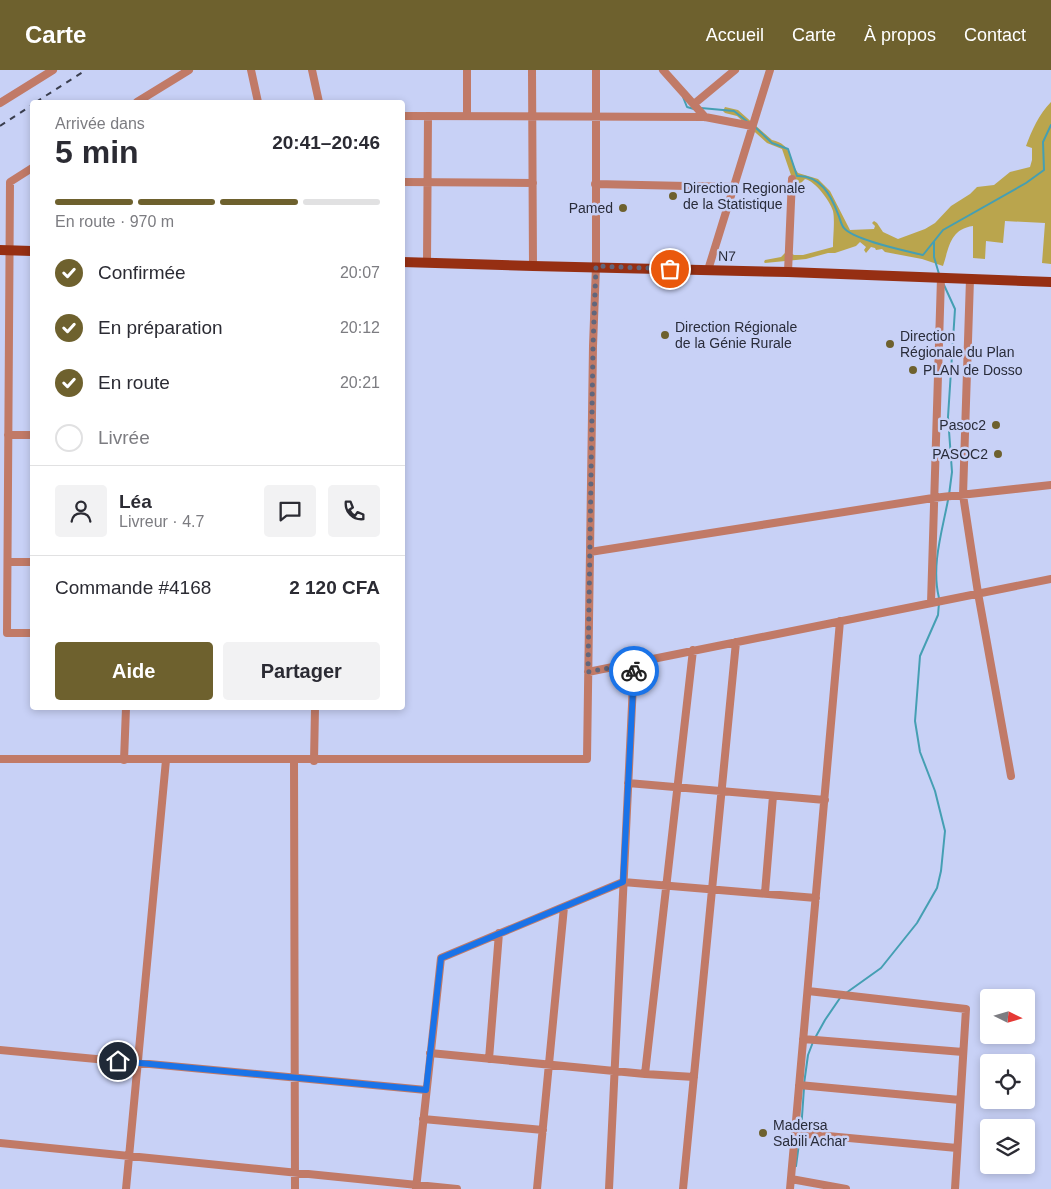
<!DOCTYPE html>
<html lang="fr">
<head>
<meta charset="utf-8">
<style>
	body { margin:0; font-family:Helvetica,sans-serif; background:#f2f2f3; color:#2b2b33; height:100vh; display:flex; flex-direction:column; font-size:19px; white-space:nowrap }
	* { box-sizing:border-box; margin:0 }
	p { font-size:16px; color:#7c7c81 }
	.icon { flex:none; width:28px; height:28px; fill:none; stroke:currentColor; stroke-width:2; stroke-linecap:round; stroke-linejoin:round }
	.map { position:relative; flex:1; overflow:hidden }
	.sheet { position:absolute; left:30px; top:30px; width:375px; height:610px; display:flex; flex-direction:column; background:#fff; border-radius:5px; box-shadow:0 2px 8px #0003 }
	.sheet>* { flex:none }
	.needle { width:32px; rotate:95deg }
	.tools { position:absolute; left:980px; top:919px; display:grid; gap:10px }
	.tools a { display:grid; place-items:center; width:55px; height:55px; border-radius:5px; background:#fff; box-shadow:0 2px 8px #0003; font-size:25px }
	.pin { position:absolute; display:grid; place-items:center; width:42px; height:42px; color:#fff; margin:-21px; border:2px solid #fff; border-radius:50%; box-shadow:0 1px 5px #0007 }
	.courier { position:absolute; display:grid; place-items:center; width:50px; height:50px; margin:-25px; border:4px solid #1a73e8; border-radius:50%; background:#fff; color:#222; box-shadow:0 1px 6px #0007 }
	.summary em { font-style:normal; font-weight:700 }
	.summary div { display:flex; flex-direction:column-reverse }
	.summary { display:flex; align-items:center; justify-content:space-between; height:85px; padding:0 25px }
	h1 { font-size:32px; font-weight:700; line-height:38px }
	.bar { display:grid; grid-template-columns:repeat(4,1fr); gap:8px 5px; align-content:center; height:60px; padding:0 25px }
	.bar i { height:6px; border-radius:4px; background:#e1e1e2 }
	.bar .on { background:#6e612e }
	.bar p { grid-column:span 4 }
	.line { display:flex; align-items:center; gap:12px; padding:0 25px; border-top:1px solid #e1e1e2 }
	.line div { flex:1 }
	.round { display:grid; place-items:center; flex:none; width:52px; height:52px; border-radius:5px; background:#f2f2f3 }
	ol { padding:0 25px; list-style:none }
	li { display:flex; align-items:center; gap:15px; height:55px }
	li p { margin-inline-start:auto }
	li .icon { padding:5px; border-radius:50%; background:#6e612e; color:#fff; stroke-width:4 }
	li:last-child { color:#7c7c81 }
	li i { width:28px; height:28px; border:2px solid #e1e1e2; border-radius:50% }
	.action { display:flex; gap:10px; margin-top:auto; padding:10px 25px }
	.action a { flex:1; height:58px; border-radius:5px; background:#6e612e; color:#fff; font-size:20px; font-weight:700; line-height:58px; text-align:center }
	.action a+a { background:#f2f2f3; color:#2b2b33 }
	header { display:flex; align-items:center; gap:30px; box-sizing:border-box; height:70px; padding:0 25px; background:#6e612e; color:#fff }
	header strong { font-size:24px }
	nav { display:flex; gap:28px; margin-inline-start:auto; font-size:18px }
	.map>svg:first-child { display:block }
</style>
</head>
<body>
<header>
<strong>Carte</strong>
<nav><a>Accueil</a><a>Carte</a><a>À propos</a><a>Contact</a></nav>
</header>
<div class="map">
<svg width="1051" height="1119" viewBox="0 0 1051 1119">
	<rect width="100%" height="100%" fill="#c8d1f6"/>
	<path fill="#baa54d" d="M1051 32V194L1042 193 1045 153 1005 151 1003 173 986 171 985 189 973 188V156C950 159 949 178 943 196L922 189 885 182 882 179 876 180 875 178 871 177 866 183 864 180 866 177 860 172 856 176 835 183H828L806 189 765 193 764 192 765 190 781 187 785 183H791L794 185H803L833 177C833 167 835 150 833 141 830 131 815 111 805 109L800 114 793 111 782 79 767 73 737 46 725 43 723 41 725 37 738 40 772 70C793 75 788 88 798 103L818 109 830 121 850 160 874 159 875 156 872 153 874 151 877 153 883 162 898 169 925 159 935 153 951 136 970 124 977 117 994 115 1010 102 1030 97 1032 90V78L1026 76C1032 60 1039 44 1051 32Z"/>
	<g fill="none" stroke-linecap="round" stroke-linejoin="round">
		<path stroke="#459fb3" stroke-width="2" d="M683 27 687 37 694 39
			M701 38 734 41 749 53
			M755 57 772 73 788 79 797 106C820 105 831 125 838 144 840 148 841 155 844 158 853 170 907 181 923 185L943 160 1026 113 1044 100 1043 72 1051 55
			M934 172V187L939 204
			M944 215 955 239 948 347 952 402 949 425
			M939 528C931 496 942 462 948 430
			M846 923 881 898 917 853 937 818 941 801 945 761 935 721 920 682 915 651 920 586 938 545 939 533
			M815 968 825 950 840 928
			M804 1014 808 985 813 972
			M801 1061 804 1018
			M796 1096 800 1066"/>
		<path stroke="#c17a67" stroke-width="8" d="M251 0 258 32
			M312 0 319 32
			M467 0V46
			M532 0 533 196
			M663 0 705 47
			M137 32 189 0
			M0 33 53 0
			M694 34 735 0
			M402 46 705 47 752 56
			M32 98 10 112 7 563H32
			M402 112 533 113
			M595 114 733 117
			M427 193 428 46
			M708 200 770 0
			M788 202 792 109
			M970 209 963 425 978 523 1011 706
			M8 365H32
			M590 482 933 428 1051 415
			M8 492H32
			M931 533 941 208
			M588 602 1051 509
			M0 689H587L593 276 596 196V0
			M124 690 126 638
			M294 690 295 1119
			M314 691 315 638
			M628 713 825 730
			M765 823 773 726
			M808 921 966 939 955 1119
			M803 969 963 982
			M0 980 426 1020
			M430 983 645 1004 694 1007
			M489 989 499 863
			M645 1004 693 580
			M799 1015 960 1030
			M423 1049 543 1060
			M795 1063 957 1078
			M0 1073 457 1119
			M791 1109 846 1119
			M126 1119 166 690
			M416 1119 441 888 623 812 816 828
			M537 1119 564 837
			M609 1119 634 593
			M683 1119 736 572
			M790 1119 840 551"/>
		<path stroke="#962f13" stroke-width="10" d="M0 180 32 181
			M402 192 533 196 788 202 1051 212"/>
		<path stroke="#3a3e4e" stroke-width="2" stroke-dasharray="6 6" stroke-linecap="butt" d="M36 32 86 0
			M0 56 32 35"/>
	</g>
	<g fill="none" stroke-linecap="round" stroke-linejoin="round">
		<path stroke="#61667c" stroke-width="5" stroke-dasharray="0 9" d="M634 601V593L588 602 593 276 596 196 670 199"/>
		<path stroke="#1a73e8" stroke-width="6" d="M118 991 426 1020 441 888 623 812 634 601"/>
	</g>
	<g fill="#6e612e" stroke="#c8d1f6" stroke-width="2">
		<circle cx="673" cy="126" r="5"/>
		<circle cx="623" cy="138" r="5"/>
		<circle cx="665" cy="265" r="5"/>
		<circle cx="890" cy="274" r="5"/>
		<circle cx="913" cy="300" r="5"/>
		<circle cx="996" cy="355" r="5"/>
		<circle cx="998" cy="384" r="5"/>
		<circle cx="763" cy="1063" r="5"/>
	</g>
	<g text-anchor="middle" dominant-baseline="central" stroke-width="5" stroke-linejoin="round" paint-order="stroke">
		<g font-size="14" fill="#292c3a" stroke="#c8d1f6" text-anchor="start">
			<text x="683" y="118">Direction Regionale<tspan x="683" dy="16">de la Statistique</tspan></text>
			<text x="613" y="138" text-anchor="end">Pamed</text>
			<text x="675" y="257">Direction Régionale<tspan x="675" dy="16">de la Génie Rurale</tspan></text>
			<text x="900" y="266">Direction<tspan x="900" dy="16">Régionale du Plan</tspan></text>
			<text x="923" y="300">PLAN de Dosso</text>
			<text x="986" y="355" text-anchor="end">Pasoc2</text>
			<text x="988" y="384" text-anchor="end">PASOC2</text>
			<text x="773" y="1055">Madersa<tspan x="773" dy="16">Sabili Achar</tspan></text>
		</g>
		<g font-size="14" fill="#292c3a" stroke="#c8d1f6">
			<text transform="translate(727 186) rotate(1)">N7</text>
		</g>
	</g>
</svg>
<div class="tools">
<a><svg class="needle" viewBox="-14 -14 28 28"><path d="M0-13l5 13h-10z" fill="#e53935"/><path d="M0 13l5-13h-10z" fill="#7c7c81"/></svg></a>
<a><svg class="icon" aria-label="locate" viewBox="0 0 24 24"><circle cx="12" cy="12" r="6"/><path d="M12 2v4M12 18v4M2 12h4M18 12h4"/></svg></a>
<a><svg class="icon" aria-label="layers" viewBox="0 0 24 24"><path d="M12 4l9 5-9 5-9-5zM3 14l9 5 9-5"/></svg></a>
</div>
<div class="pin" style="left:670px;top:199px;background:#ea580c"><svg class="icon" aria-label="bag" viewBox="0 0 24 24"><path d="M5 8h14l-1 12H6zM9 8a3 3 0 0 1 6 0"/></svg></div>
<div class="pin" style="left:118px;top:991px;background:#1f2937"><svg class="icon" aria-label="home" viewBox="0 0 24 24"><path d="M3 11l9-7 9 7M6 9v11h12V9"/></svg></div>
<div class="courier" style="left:634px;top:601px"><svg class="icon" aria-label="bike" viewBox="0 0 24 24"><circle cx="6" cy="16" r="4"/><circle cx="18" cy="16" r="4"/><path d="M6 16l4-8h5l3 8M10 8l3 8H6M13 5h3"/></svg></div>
<section class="sheet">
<div class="summary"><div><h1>5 min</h1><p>Arrivée dans</p></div><em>20:41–20:46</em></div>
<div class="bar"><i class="on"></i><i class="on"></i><i class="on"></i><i></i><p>En route · 970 m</p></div>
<ol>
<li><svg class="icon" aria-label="check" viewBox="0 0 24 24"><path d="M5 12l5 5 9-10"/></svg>Confirmée<p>20:07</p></li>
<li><svg class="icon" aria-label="check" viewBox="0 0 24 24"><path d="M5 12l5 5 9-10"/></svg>En préparation<p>20:12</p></li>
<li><svg class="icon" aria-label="check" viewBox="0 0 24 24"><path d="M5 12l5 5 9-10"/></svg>En route<p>20:21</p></li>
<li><i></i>Livrée</li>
</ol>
<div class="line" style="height:90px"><a class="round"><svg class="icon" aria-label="person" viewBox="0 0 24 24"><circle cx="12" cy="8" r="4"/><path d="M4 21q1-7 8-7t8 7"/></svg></a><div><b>Léa</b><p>Livreur · 4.7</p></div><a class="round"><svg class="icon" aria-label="chat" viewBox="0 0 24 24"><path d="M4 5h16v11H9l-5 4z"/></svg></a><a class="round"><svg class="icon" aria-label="phone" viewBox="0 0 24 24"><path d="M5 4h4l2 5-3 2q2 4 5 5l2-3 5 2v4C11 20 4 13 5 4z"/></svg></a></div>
<div class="line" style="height:65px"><div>Commande #4168</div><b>2 120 CFA</b></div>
<div class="action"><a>Aide</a><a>Partager</a></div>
</section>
</div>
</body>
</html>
